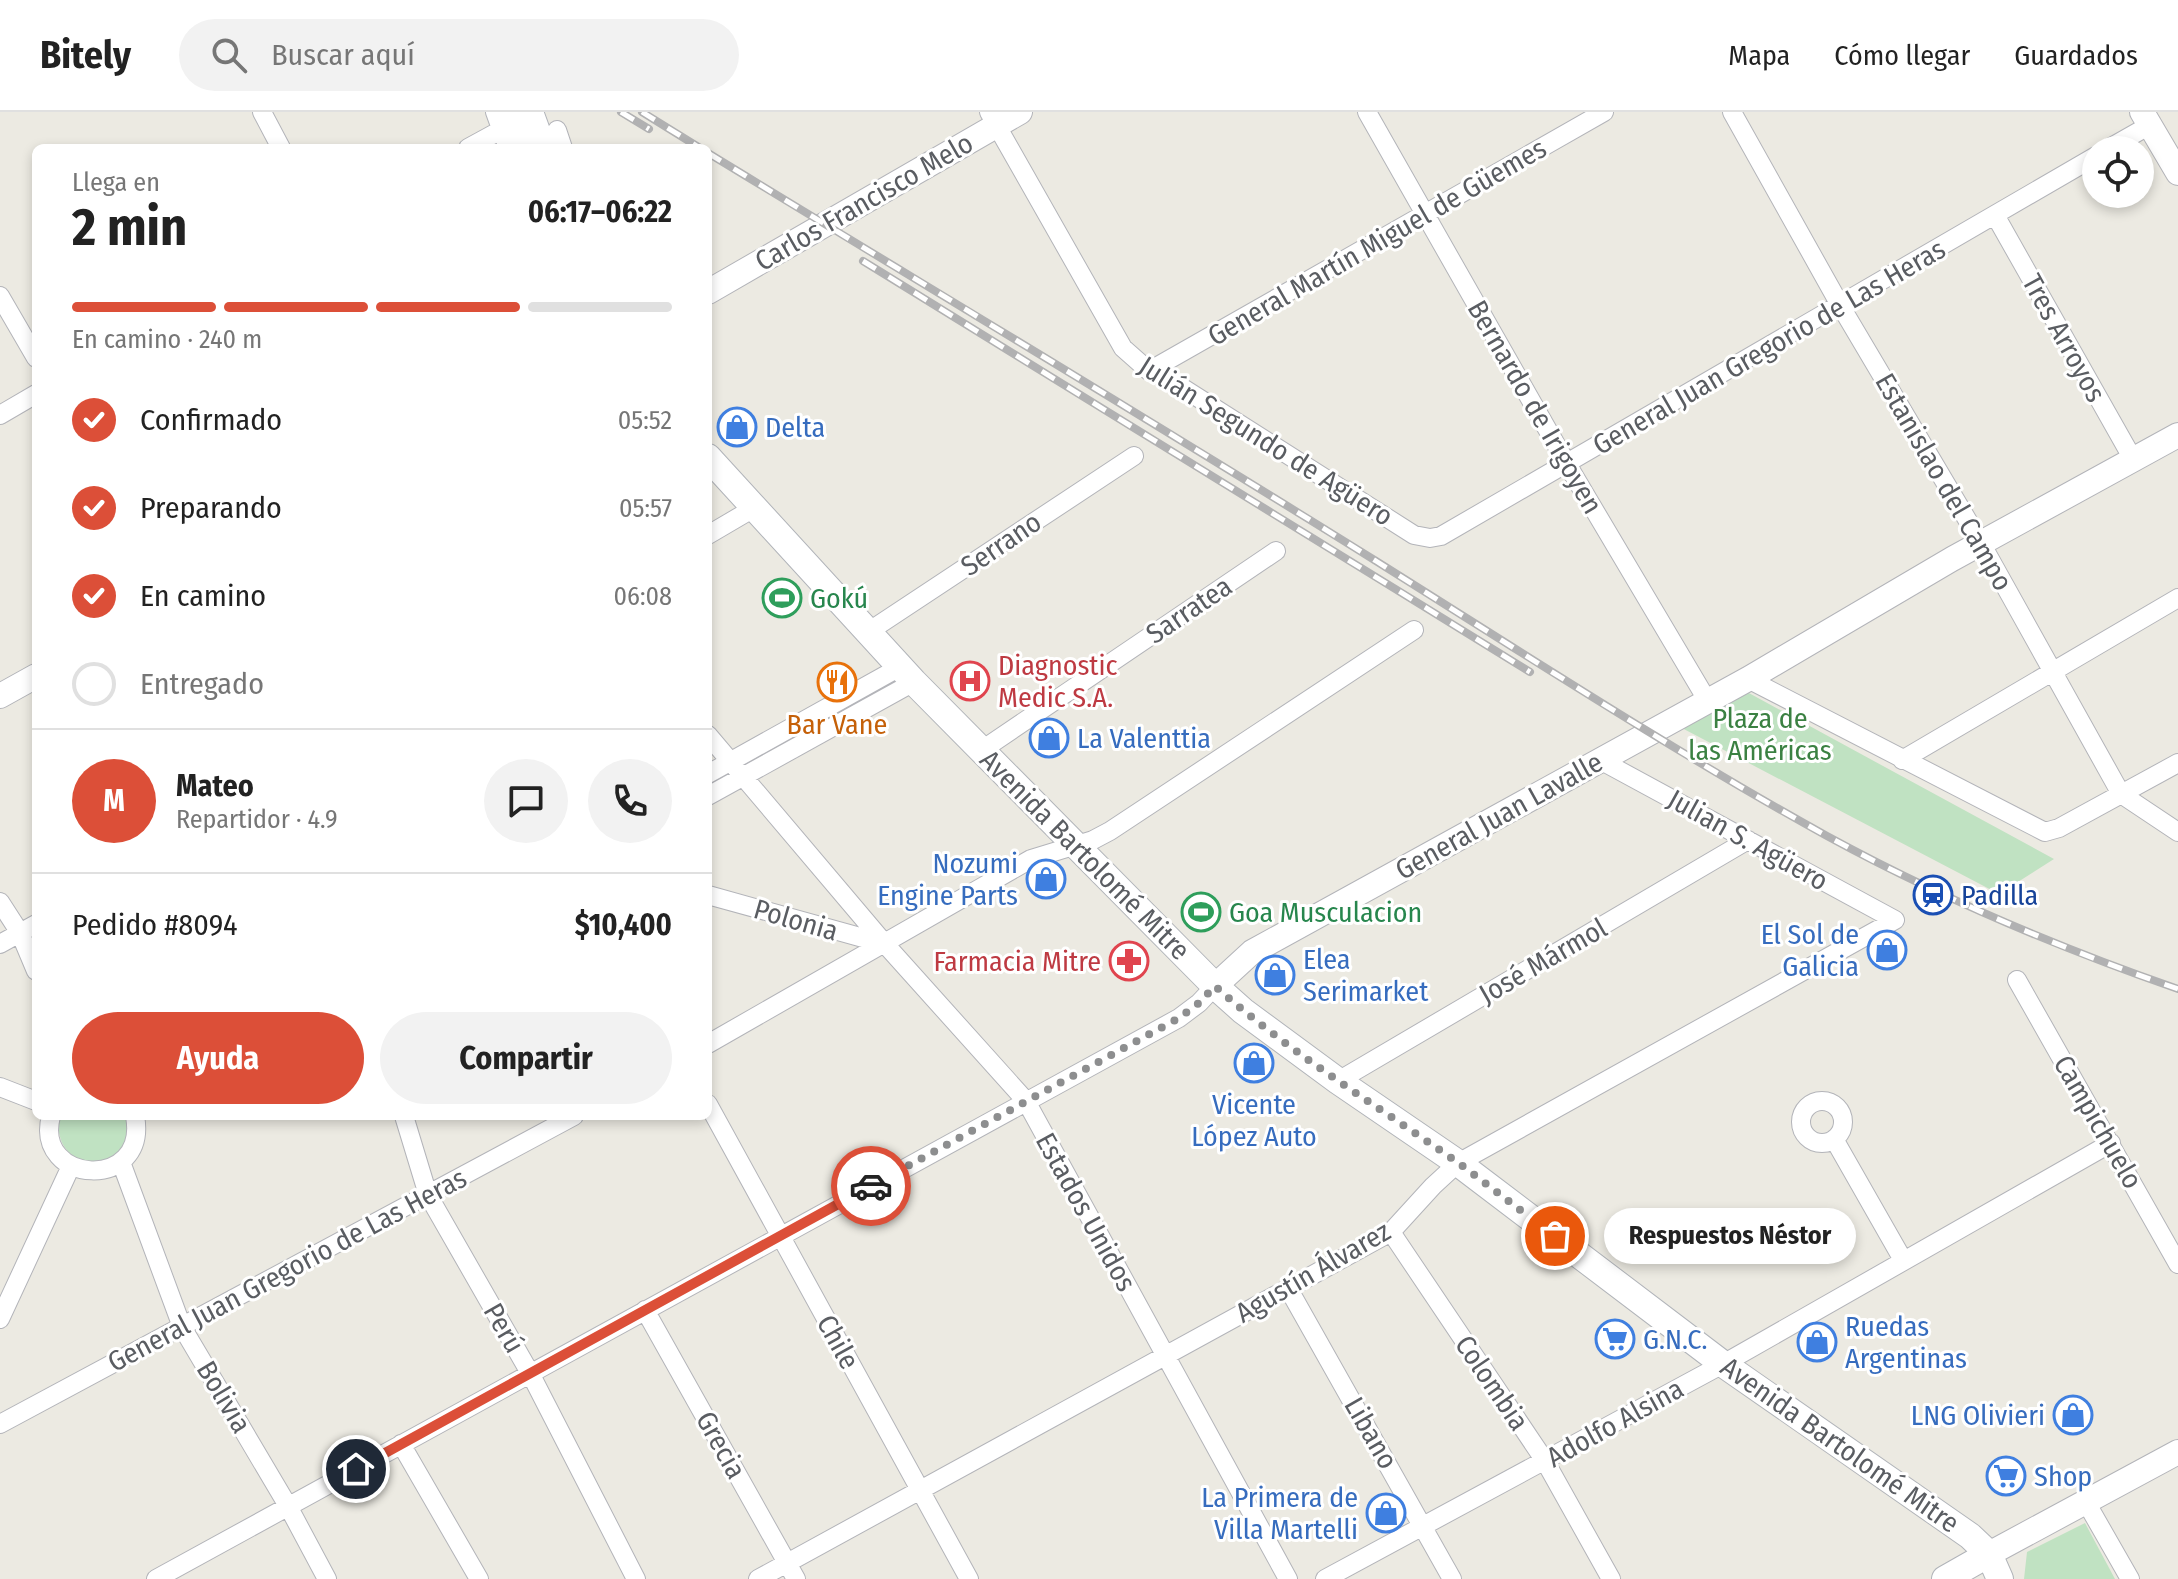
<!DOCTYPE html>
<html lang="es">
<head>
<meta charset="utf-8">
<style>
	body { margin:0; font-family:"Fira Sans Condensed",sans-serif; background:#f2f2f2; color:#222; height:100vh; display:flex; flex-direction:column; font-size:30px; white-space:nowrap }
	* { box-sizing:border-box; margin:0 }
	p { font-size:26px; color:#767676 }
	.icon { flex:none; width:44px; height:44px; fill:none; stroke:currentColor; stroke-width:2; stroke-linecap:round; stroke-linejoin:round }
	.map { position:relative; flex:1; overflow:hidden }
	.drawer { position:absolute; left:32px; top:32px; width:680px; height:976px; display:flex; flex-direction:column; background:#fff; border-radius:12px; box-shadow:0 4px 12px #0003 }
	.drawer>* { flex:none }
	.tools { position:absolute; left:2082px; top:24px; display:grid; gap:16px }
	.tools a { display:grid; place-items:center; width:72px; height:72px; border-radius:50%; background:#fff; box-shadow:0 4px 12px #0003; font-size:40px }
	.pin { position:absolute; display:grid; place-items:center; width:68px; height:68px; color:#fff; margin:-34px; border:4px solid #fff; border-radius:50%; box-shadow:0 2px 8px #0007 }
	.courier { position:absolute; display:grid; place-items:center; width:80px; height:80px; margin:-40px; border:6px solid #dc4f38; border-radius:50%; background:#fff; color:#222; box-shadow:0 2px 10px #0007 }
	.bubble { position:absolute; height:56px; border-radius:28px; background:#fff; box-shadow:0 4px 12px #0003; font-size:26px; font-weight:700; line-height:56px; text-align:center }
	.head em { font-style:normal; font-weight:700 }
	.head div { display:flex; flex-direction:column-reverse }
	.head { display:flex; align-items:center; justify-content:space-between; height:136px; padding:0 40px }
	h1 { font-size:52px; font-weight:700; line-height:60px }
	.bar { display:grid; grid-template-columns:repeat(4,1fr); gap:12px 8px; align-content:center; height:96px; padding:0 40px }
	.bar i { height:10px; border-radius:6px; background:#e0e0e0 }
	.bar .current { background:#dc4f38 }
	.bar p { grid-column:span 4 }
	.line { display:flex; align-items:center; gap:20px; padding:0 40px; border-top:2px solid #e0e0e0 }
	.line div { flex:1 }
	.round { display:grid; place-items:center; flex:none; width:84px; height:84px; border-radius:42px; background:#f2f2f2 }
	ol { padding:0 40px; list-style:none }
	li { display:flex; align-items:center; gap:24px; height:88px }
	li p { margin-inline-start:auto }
	li .icon { padding:8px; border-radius:50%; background:#dc4f38; color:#fff; stroke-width:4 }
	li:last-child { color:#767676 }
	li i { width:44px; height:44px; border:4px solid #e0e0e0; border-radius:50% }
	.button { display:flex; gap:16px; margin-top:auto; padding:16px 40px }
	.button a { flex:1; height:92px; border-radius:48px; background:#dc4f38; color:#fff; font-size:32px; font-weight:700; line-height:92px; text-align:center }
	.button a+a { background:#f2f2f2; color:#222 }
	header { display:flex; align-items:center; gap:48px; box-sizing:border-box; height:112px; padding:0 40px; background:#fff; border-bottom:2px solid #e0e0e0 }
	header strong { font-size:38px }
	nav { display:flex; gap:44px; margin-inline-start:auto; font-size:28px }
	.search { width:560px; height:72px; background:#f2f2f2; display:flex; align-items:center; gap:20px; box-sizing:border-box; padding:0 28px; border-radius:44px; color:#767676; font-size:30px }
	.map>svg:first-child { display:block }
</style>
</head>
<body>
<header>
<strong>Bitely</strong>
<div class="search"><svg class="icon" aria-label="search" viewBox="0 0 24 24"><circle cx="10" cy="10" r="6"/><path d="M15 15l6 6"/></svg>Buscar aquí</div>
<nav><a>Mapa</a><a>Cómo llegar</a><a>Guardados</a></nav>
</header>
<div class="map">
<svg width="2178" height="1467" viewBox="0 0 2178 1467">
	<rect width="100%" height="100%" fill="#eceae2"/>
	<path fill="#c0e2c2" d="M1747 580 2054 747 1999 782 1678 614Z
		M59 1004H127C127 1012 129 1022 126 1030 115 1062 52 1059 59 1004Z
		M2085 1411 2115 1467H2024L2027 1440Z"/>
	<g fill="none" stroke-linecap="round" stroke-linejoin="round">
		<g stroke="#b3b4b9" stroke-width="20">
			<path id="minor" d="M262 0 281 36
				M495 0 508 36
				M989 0 1123 236 1149 259 1175 271 1414 423 1430 426 1441 424 2096 44
				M1367 0 1567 352 1707 588
				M1732 0 1840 193 1981 431 2121 682 2178 720
				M557 18 563 36
				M468 36 501 18
				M2106 38 2150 13
				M1995 103 2134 349
				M0 184 36 246
				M1149 259 1604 0
				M0 303 36 282
				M708 423 754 396
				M868 520 1134 344
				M1748 567 2045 720 2059 716 2178 651
				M708 623 885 832 1026 989 1288 1467
				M982 638 1276 439
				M1600 648 1895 808
				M1902 648 2178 486
				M708 662 900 555
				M708 684 914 570
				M708 783 885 832
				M0 790 20 821 36 859
				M0 832 36 812
				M2017 868 2178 1152
				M708 932 1031 747 1093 728 1110 719 1414 518
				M1338 969 1748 728
				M0 975 36 989
				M1801 1010a21 21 0 1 1 42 0a21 21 0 1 1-42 0Z
				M708 992 969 1467
				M51 1004C33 1073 149 1080 135 1004
				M404 1004 428 1083 530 1261 636 1467
				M1834 1027 1903 1148
				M121 1050 182 1215 288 1394 327 1467
				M1391 1120 1545 1349 1611 1467
				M1288 1176 1452 1467
				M645 1198 796 1467
				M0 1207 71 1054
				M0 1312 574 1004
				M401 1332 479 1467
				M2086 1390 2130 1467
				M156 1467 1179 906 1199 891 1215 874
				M758 1467 1391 1120 1433 1074 1458 1051 1895 808
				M1325 1467 1723 1252 2111 1031"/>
		</g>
		<g stroke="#b3b4b9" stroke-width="26">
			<path id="tertiary" d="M2142 0 2178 61
				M708 180 1020 0
				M0 584 36 564
				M1215 874 1252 840 1748 567 1952 447 2178 323
				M1989 1442 2178 1340"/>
		</g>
		<g stroke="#b1b4b9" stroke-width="28">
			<path id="secondary" d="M510 0 523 36
				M530 0 543 36
				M708 345 914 570 1215 874 1243 899 1338 969 1458 1051 1723 1252 1970 1424 1989 1442 2000 1467
				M1945 1467 1989 1442"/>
		</g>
		<use href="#minor" stroke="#fff" stroke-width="18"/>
		<use href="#tertiary" stroke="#fff" stroke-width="24"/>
		<use href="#secondary" stroke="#fff" stroke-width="26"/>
		<g stroke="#b1b1b2" stroke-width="8">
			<path id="rail" d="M621 0 649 17
				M642 0 700 36
				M708 41C931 177 1155 311 1376 449 1526 543 1673 639 1827 724 1939 785 2057 835 2178 877
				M863 149 1530 560"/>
		</g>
		<use href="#rail" stroke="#fff" stroke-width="5" stroke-dasharray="15" stroke-linecap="butt"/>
	</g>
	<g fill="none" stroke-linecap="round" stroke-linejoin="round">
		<path stroke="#8d8e8f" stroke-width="8" stroke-dasharray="0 14.4" d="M871 1074 1179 906 1199 891 1215 874C1290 941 1376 993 1457 1050 1490 1074 1522 1100 1555 1124"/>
		<path stroke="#dc4f38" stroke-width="10" d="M356 1357 871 1074"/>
	</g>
	<defs>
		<g id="shop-ring" transform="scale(2)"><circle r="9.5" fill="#fff" stroke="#3f7fe0" stroke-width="1.5"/><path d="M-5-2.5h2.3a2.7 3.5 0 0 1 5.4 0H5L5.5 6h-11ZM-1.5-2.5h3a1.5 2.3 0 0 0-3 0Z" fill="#3f7fe0"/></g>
		<g id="stadium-ring" transform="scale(2)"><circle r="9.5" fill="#fff" stroke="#2e9e5b" stroke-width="1.5"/><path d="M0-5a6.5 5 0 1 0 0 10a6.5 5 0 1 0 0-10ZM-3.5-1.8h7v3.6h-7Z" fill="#2e9e5b"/></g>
		<g id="hospital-ring" transform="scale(2)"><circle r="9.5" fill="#fff" stroke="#e0444e" stroke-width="1.5"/><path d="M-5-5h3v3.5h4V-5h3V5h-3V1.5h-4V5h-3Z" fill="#e0444e"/></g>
		<g id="restaurant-ring" transform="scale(2)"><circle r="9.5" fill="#fff" stroke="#e8710a" stroke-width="1.5"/><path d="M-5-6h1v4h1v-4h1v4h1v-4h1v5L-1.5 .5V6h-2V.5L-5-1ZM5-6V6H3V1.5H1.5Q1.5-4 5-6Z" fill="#e8710a"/></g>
		<g id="station-ring" transform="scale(2)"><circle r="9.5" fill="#fff" stroke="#1a4fb4" stroke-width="1.5"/><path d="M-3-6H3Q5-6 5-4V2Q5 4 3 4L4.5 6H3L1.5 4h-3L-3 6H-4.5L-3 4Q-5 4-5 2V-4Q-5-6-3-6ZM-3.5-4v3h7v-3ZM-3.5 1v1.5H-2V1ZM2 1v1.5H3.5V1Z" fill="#1a4fb4"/></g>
		<g id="pharmacy-ring" transform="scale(2)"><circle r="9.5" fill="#fff" stroke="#e0444e" stroke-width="1.5"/><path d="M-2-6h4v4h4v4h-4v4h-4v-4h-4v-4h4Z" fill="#e0444e"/></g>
		<g id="supermarket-ring" transform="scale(2)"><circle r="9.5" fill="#fff" stroke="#3f7fe0" stroke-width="1.5"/><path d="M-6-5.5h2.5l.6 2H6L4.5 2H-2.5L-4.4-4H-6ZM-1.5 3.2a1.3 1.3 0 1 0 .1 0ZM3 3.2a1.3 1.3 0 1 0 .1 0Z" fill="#3f7fe0"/></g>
	</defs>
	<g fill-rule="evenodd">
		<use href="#shop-ring" x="737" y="315"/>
		<use href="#stadium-ring" x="782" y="486"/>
		<use href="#hospital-ring" x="970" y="569"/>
		<use href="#restaurant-ring" x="837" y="570"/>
		<use href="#shop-ring" x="1049" y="626"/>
		<use href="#shop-ring" x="1046" y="767"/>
		<use href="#station-ring" x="1933" y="783"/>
		<use href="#stadium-ring" x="1201" y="800"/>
		<use href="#shop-ring" x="1887" y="838"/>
		<use href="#pharmacy-ring" x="1129" y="849"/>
		<use href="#shop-ring" x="1275" y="863"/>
		<use href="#shop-ring" x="1254" y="951"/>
		<use href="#supermarket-ring" x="1615" y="1227"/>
		<use href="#shop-ring" x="1817" y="1230"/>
		<use href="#shop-ring" x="2073" y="1303"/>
		<use href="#supermarket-ring" x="2006" y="1364"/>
		<use href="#shop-ring" x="1386" y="1401"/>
	</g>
	<g text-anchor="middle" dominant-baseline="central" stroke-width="6" stroke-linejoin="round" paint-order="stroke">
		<g font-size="28" fill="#5a5d62" stroke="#fff">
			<text transform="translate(864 90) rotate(-30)">Carlos Francisco Melo</text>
			<text transform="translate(1377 130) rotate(-30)">General Martín Miguel de Güemes</text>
			<text transform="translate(2064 226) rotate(61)">Tres Arroyos</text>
			<text transform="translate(1769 235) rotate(-30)">General Juan Gregorio de Las Heras</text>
			<text transform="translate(1535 295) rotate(60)">Bernardo de Irigoyen</text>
			<text transform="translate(1266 329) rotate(32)">Julián Segundo de Agüero</text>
			<text transform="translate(1944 370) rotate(60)">Estanislao del Campo</text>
			<text transform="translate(1001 432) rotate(-34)">Serrano</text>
			<text transform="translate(1189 498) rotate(-34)">Sarratea</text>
			<text transform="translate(1499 704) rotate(-29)">General Juan Lavalle</text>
			<text transform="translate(1748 728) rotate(29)">Julian S. Agüero</text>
			<text transform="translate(1085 743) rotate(45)">Avenida Bartolomé Mitre</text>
			<text transform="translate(796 808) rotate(16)">Polonia</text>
			<text transform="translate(1543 849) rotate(-30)">José Mármol</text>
			<text transform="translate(2098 1010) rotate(60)">Campichuelo</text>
			<text transform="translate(1086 1100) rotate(61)">Estados Unidos</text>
			<text transform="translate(287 1158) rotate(-28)">General Juan Gregorio de Las Heras</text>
			<text transform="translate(1313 1160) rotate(-30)">Agustín Álvarez</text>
			<text transform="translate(504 1216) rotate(60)">Perú</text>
			<text transform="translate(838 1230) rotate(61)">Chile</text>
			<text transform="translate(1492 1271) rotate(56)">Colombia</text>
			<text transform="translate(224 1285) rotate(59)">Bolivia</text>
			<text transform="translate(1615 1311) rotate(-29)">Adolfo Alsina</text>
			<text transform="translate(1371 1321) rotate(60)">Libano</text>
			<text transform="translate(721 1333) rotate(61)">Grecia</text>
			<text transform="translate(1840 1333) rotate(35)">Avenida Bartolomé Mitre</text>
		</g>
		<g font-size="28" fill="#366cbe" stroke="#fff" text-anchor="start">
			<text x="765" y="315">Delta</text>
			<text x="1077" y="626">La Valenttia</text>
			<text x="1018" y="751" text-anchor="end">Nozumi<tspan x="1018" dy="32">Engine Parts</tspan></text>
			<text x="1859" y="822" text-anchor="end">El Sol de<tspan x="1859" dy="32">Galicia</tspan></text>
			<text x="1303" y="847">Elea<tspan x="1303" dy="32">Serimarket</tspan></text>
			<text x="1254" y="992" text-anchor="middle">Vicente<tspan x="1254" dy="32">López Auto</tspan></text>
			<text x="1845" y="1214">Ruedas<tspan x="1845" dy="32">Argentinas</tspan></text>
			<text x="1643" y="1227">G.N.C.</text>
			<text x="2045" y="1303" text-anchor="end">LNG Olivieri</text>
			<text x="2034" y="1364">Shop</text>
			<text x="1358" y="1385" text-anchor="end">La Primera de<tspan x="1358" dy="32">Villa Martelli</tspan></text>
		</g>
		<g font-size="28" fill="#27864d" stroke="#fff" text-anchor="start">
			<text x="810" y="486">Gokú</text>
			<text x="1229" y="800">Goa Musculacion</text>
		</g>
		<g font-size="28" fill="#be3a42" stroke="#fff" text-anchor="start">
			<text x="998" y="553">Diagnostic<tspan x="998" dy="32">Medic S.A.</tspan></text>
			<text x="1101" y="849" text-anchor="end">Farmacia Mitre</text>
		</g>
		<g font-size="28" fill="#3b8142" stroke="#fff">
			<text x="1760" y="606">Plaza de<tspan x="1760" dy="32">las Américas</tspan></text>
		</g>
		<g font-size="28" fill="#c56008" stroke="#fff">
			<text x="837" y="612">Bar Vane</text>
		</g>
		<g font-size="28" fill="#164399" stroke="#fff" text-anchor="start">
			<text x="1961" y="783">Padilla</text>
		</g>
	</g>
</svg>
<div class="tools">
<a><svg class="icon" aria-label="locate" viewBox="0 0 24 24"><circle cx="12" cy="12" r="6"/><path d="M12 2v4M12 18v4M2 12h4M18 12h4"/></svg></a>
</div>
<div class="pin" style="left:1555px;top:1124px;background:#ea580c"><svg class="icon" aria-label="bag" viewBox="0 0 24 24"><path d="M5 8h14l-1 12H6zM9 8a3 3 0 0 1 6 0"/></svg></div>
<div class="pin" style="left:356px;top:1357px;background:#1f2937"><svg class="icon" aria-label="home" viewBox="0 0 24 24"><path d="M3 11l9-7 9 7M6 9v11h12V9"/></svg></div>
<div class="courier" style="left:871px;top:1074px"><svg class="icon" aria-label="car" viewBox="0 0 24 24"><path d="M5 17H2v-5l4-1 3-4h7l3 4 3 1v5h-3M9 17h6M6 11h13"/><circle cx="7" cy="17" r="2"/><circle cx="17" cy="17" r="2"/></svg></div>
<div class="bubble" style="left:1604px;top:1096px;width:252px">Respuestos Néstor</div>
<section class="drawer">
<div class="head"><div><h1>2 min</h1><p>Llega en</p></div><em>06:17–06:22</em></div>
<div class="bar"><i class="current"></i><i class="current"></i><i class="current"></i><i></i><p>En camino · 240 m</p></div>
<ol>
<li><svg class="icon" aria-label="check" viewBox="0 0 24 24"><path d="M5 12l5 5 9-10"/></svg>Confirmado<p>05:52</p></li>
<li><svg class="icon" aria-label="check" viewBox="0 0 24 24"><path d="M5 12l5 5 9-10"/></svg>Preparando<p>05:57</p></li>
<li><svg class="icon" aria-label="check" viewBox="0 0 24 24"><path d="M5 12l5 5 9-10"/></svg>En camino<p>06:08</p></li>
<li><i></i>Entregado</li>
</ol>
<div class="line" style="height:144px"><b class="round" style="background:#dc4f38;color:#fff">M</b><div><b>Mateo</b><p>Repartidor · 4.9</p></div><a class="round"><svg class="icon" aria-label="chat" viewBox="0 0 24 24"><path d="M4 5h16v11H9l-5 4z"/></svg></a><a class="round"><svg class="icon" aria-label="phone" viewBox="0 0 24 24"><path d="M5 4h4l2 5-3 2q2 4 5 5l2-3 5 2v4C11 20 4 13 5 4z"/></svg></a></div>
<div class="line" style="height:104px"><div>Pedido #8094</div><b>$10,400</b></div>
<div class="button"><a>Ayuda</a><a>Compartir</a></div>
</section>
</div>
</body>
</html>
